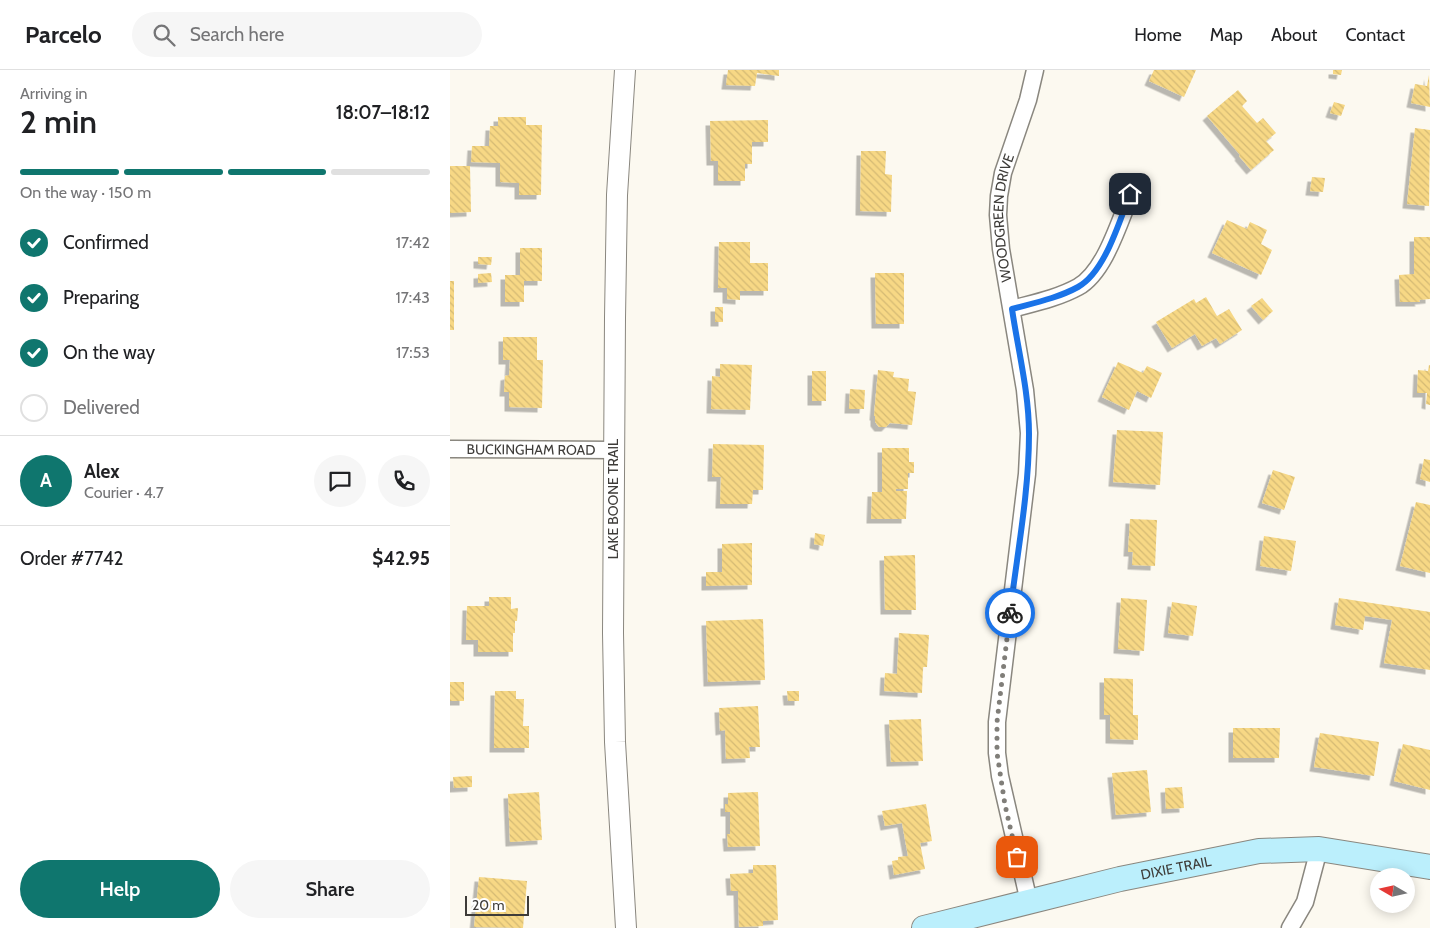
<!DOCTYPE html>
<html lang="en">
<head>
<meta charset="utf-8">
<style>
	body { margin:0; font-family:Cabin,sans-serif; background:#f6f6f6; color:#202124; height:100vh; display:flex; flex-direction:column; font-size:19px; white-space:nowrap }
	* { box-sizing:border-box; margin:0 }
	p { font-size:16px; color:#757577 }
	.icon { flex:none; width:28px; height:28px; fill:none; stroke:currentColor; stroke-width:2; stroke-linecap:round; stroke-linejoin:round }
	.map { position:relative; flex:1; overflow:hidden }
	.sheet { display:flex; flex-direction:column; background:#fff; width:450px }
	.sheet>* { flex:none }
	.needle { width:32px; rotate:279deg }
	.tools { position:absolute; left:920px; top:798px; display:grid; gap:10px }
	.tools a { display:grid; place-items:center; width:45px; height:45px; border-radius:50%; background:#fff; box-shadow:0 2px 12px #0003; font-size:25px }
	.scale { position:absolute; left:15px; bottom:12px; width:64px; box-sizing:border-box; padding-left:5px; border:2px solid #3e3c39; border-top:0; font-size:14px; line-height:18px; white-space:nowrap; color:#3e3c39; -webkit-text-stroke:4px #fff; paint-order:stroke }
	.pin { position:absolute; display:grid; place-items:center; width:42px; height:42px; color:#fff; margin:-21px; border-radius:10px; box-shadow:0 2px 8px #0006 }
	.courier { position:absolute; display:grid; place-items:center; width:50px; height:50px; margin:-25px; border:4px solid #1a73e8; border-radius:50%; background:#fff; color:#222; box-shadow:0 1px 6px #0007 }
	.overview em { font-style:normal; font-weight:600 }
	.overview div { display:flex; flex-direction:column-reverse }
	.overview { display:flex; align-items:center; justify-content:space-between; height:85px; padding:0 20px }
	h1 { font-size:32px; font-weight:600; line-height:38px }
	.bar { display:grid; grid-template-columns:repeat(4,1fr); gap:8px 5px; align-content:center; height:60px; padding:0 20px }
	.bar i { height:6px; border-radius:4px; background:#e0e0e0 }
	.bar .active { background:#0f766e }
	.bar p { grid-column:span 4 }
	.line { display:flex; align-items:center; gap:12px; padding:0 20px; border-top:1px solid #e0e0e0 }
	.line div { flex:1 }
	.round { display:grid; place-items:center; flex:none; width:52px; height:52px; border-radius:26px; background:#f6f6f6 }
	ol { padding:0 20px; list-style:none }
	li { display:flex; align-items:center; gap:15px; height:55px }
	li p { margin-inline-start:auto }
	li .icon { padding:5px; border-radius:50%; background:#0f766e; color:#fff; stroke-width:4 }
	li:last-child { color:#757577 }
	li i { width:28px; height:28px; border:2px solid #e0e0e0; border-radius:50% }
	.cta { display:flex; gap:10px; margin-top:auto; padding:10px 20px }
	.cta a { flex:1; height:58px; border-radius:30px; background:#0f766e; color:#fff; font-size:20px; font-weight:600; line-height:58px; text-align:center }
	.cta a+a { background:#f6f6f6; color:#202124 }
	header { display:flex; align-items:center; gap:30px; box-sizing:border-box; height:70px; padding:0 25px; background:#fff; border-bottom:1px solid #e0e0e0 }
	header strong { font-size:24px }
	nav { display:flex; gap:28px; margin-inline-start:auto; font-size:18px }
	.search { width:350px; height:45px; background:#f6f6f6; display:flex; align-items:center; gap:12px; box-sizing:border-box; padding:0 18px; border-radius:28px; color:#757577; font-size:19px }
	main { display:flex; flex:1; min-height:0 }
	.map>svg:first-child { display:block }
</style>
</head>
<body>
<header>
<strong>Parcelo</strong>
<div class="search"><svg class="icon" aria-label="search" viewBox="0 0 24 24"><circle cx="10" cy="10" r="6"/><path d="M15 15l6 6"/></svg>Search here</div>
<nav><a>Home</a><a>Map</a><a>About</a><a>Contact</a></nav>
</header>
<main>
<section class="sheet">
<div class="overview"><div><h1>2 min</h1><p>Arriving in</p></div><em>18:07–18:12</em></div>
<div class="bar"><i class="active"></i><i class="active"></i><i class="active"></i><i></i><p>On the way · 150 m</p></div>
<ol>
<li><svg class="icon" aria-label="check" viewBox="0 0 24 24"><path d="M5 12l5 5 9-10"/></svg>Confirmed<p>17:42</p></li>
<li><svg class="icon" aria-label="check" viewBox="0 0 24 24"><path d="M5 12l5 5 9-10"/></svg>Preparing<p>17:43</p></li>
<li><svg class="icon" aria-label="check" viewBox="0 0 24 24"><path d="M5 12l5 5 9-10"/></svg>On the way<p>17:53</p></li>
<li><i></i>Delivered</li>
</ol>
<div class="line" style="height:90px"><b class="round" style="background:#0f766e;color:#fff">A</b><div><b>Alex</b><p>Courier · 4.7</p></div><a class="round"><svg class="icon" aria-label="chat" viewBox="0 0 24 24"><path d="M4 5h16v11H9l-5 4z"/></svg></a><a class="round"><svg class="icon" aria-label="phone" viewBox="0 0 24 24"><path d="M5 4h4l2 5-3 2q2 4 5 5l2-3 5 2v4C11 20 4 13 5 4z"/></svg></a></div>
<div class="line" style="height:65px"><div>Order #7742</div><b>$42.95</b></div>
<div class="cta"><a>Help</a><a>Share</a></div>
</section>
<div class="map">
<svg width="980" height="858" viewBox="0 0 980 858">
	<defs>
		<pattern id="building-back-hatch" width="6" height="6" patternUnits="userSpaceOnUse" patternTransform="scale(1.25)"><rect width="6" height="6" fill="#f7d885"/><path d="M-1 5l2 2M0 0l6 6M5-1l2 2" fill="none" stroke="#d5ba74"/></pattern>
		<filter id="shadow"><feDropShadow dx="-4.5" dy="4.5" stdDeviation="0" flood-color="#0004"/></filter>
	</defs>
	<rect width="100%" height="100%" fill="#fcf9f0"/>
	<path fill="url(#building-back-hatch)" filter="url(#shadow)" d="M278 0H329V6L307 3 305 16 276 15Z
		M704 0H746L734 27 699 11Z
		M883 0H892L891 5 883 4Z
		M979 5 980 37 961 33 965 14 977 16Z
		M788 20 797 31 792 36 807 53 813 48 826 63 816 71 824 80 801 100 789 86 790 85 757 46Z
		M884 32 895 35 891 46 880 43Z
		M48 47H76V55H92L91 125H69V113L50 112V93L21 92 22 76H39L40 56H48Z
		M318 50V72H302V94H295V111H268V91H261L260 51Z
		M965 58 980 60 979 136 957 134Z
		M411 81H436L435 104 442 105 441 142 410 141Z
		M0 96H20L21 142 0 143Z
		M862 107 875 108 873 122 860 121Z
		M777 150 797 159 800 152 817 160 811 174 822 180 811 205 762 183Z
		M964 167H980V229L969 230 970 232H950L949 205 964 204Z
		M269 172H300V193H318V221H290V230L277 229V218H268Z
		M70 178H92V211H74V232H55V205H70Z
		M28 187H42L41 195 28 194Z
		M41 203 42 212 28 213V204Z
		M425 203H454V254H426Z
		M0 211H4V260H0Z
		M756 227 767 246 779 239 792 260 770 274 766 268 752 276 745 264 722 278 706 252 744 229 746 233Z
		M812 228 823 241 813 250 801 236Z
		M265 237H273V252H265Z
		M53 267H87V290H93L92 338 59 337V322H54L55 306 59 305 60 290H53Z
		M668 292 693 303 697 296 712 303 701 328 687 321 679 340 652 327Z
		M270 294 302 295 300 340 261 339 262 306 270 307Z
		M979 295H980V335L976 334 977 323H967L968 300 978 301Z
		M428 300 444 302 443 307 459 309 458 321 466 322 462 355 440 353 436 357H429L425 352V346H424Z
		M362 301H376V331H362Z
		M400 319 415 320 414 339H399Z
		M667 360 713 362 710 415 663 412Z
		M263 374 314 375 313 420H303L302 434H270L271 407H262Z
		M432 378H459V392H464V403H458V419H446V421H457L456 449H421L422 422H432Z
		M974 389 980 390V412L970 409Z
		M823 400 845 407 834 440 812 433Z
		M966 432 980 435V503L950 496Z
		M680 449 707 450 705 496 682 495 683 482H678Z
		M365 463 375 465 373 476 364 474Z
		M814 466 846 471 841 501 810 496Z
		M302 473V515L256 516V502H272V474Z
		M465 485 466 540H435L434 486Z
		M39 527H61V539L68 538 67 551H65V563H63V582H28V570H16L17 536H39Z
		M671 528 697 530 694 581 668 579Z
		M889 528 980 542V600L934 593 942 550 915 546 913 560 885 555Z
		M722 532 747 536 743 566 718 563Z
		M313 549 315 610 258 612 256 551Z
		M449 563 479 565 477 597H473L472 623 434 621 435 603 447 604Z
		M654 608 683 609V645H688V670L660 669V645H654Z
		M0 612H14V631H0Z
		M45 621H66V629H74L73 656H79V678H44Z
		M337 621H349V631H338Z
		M308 636 310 677H299L300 688 276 689 275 660 270 661 269 638Z
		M471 649 473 691 441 692 439 650Z
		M783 658H830L829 688H783Z
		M870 663 929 672 924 706 864 697Z
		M953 674 980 680V720L944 711Z
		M697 700 701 742 666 745 662 703Z
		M22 706V717L4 718 3 707Z
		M732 717 734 738 716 739 715 718Z
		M89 722 92 770 60 772 58 724Z
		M308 722 310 776 278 777 277 764H280V742H275V734H278V723Z
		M476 734 482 771 470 773 475 799 444 805 442 791 448 790V787L458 786 452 753 435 756 432 741Z
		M303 795H326L328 850 313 851V856L289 857 288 821H281L280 804 303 803Z
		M29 807 77 811 73 858 24 857Z"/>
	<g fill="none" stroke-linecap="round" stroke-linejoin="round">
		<g stroke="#8a877f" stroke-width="19">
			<g id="minor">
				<path d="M562 239C584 233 608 228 628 217 655 202 669 152 681 124"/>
				<path id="s1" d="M0 379 163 380"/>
				<path id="s2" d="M579 832 550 706 547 683V652L577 404 579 363 575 320 551 179 548 145 549 126 553 103 578 30 585 0"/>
				<path d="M840 858 855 832 869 779"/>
			</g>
		</g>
		<g stroke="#8a877f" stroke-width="22">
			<path id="tertiary" d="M175 0 167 125 165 248 163 563 165 672 176 858"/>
		</g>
		<g stroke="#8a877f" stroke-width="26">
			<g id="secondary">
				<path id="s3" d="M474 858 670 809 809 781 869 779 980 797"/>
			</g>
		</g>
		<use href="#minor" stroke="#fff" stroke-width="16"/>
		<use href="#tertiary" stroke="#fff" stroke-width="20"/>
		<use href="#secondary" stroke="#bbeffc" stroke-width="24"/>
	</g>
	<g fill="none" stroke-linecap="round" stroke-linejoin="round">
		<path stroke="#807e79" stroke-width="5" stroke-dasharray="0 9" d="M560 543 547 652V683L555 735 567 787"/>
		<path stroke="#1a73e8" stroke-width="6" d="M560 543C567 484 579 423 579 364 579 322 568 280 562 239 584 233 608 228 628 217 655 202 669 152 680 124"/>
	</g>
	<g text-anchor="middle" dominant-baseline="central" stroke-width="5" stroke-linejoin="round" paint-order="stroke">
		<g font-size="14" fill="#3e3c39" stroke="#fff">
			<text stroke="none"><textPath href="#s2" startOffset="692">WOODGREEN DRIVE</textPath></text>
			<text stroke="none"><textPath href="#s1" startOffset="81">BUCKINGHAM ROAD</textPath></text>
			<text transform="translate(163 429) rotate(-90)">LAKE BOONE TRAIL</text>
			<text stroke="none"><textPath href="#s3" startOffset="259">DIXIE TRAIL</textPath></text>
		</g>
	</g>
</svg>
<div class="tools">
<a><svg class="needle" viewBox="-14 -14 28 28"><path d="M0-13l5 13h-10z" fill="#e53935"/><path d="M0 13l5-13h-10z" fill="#757577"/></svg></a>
</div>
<div class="scale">20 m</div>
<div class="pin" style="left:567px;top:787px;background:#ea580c"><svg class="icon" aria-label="bag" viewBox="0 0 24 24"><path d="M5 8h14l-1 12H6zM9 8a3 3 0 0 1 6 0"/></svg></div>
<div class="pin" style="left:680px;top:124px;background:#1f2937"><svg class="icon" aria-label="home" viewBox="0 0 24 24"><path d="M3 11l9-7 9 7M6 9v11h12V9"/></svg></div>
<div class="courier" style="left:560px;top:543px"><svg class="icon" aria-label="bike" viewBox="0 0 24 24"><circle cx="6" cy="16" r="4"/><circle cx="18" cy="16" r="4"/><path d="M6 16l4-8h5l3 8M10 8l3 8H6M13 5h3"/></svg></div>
</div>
</main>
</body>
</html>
